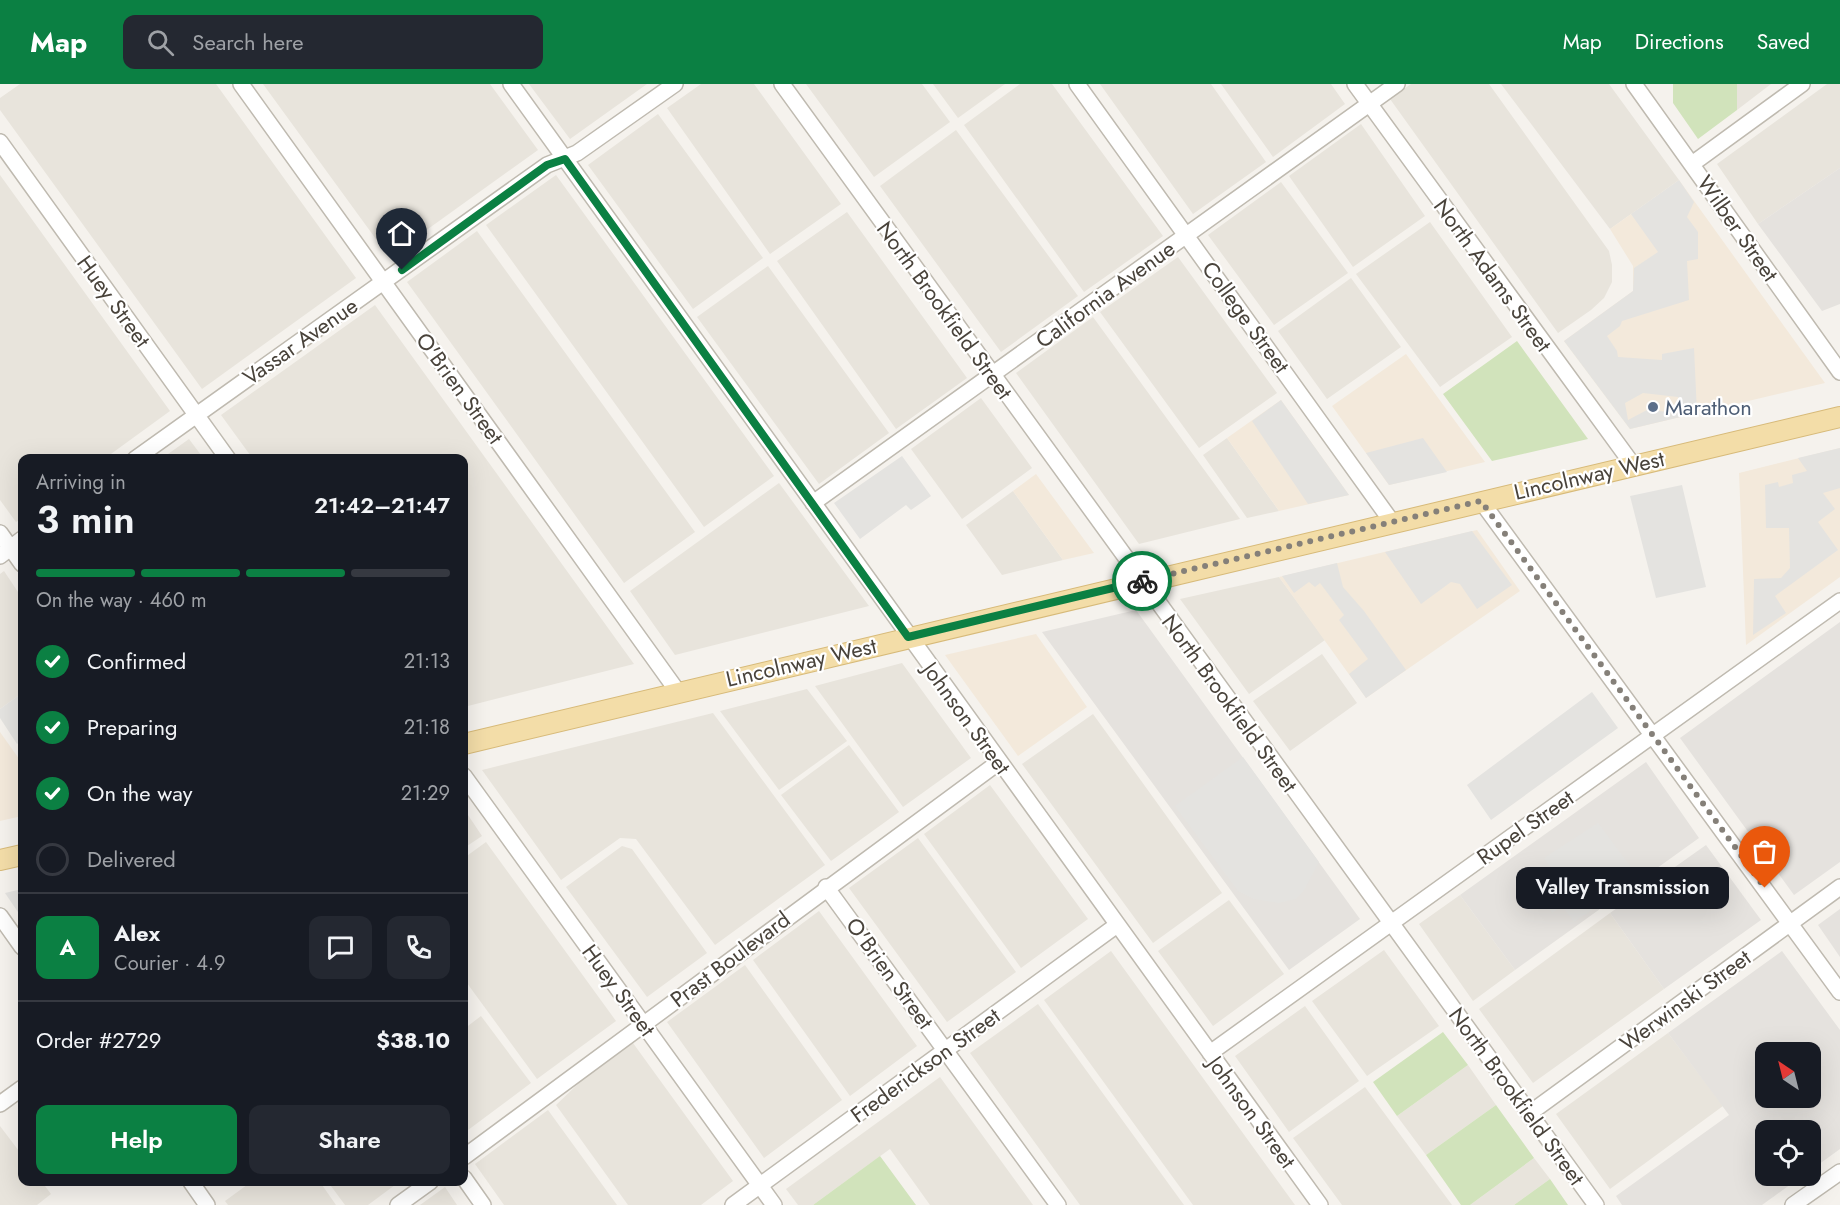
<!DOCTYPE html>
<html lang="en">
<head>
<meta charset="utf-8">
<style>
	body { margin:0; font-family:Jost,sans-serif; background:#242831; color:#f1f3f6; height:100vh; display:flex; flex-direction:column; font-size:22px; white-space:nowrap }
	* { box-sizing:border-box; margin:0 }
	p { font-size:20px; color:#9ea1a6 }
	.icon { flex:none; width:33px; height:33px; fill:none; stroke:currentColor; stroke-width:2; stroke-linecap:round; stroke-linejoin:round }
	.map { position:relative; flex:1; overflow:hidden }
	.panel { position:absolute; left:18px; top:370px; width:450px; height:732px; display:flex; flex-direction:column; background:#171b24; border-radius:12px; box-shadow:0 6px 24px #0002 }
	.panel>* { flex:none }
	.needle { width:39px; rotate:325deg }
	.buttons { position:absolute; left:1755px; top:958px; display:grid; gap:12px }
	.buttons a { display:grid; place-items:center; width:66px; height:66px; border-radius:12px; background:#171b24; box-shadow:0 6px 24px #0002; font-size:30px }
	.pin { position:absolute; display:grid; place-items:center; width:51px; height:51px; color:#fff; margin:-62px -26px; border-radius:50% 50% 50% 0; rotate:-45deg; box-shadow:0 0 6px #0007 }
	.pin .icon { rotate:45deg }
	.courier { position:absolute; display:grid; place-items:center; width:60px; height:60px; margin:-30px; border:4px solid #0b8043; border-radius:50%; background:#fff; color:#222; box-shadow:0 2px 8px #0007 }
	.bubble { position:absolute; height:42px; border-radius:12px; background:#171b24; box-shadow:0 6px 24px #0002; font-size:20px; font-weight:600; line-height:42px; text-align:center }
	.summary em { font-style:normal; font-weight:600 }
	.summary div { display:flex; flex-direction:column-reverse }
	.summary { display:flex; align-items:center; justify-content:space-between; height:102px; padding:0 18px }
	h1 { font-size:39px; font-weight:600; line-height:45px }
	.bar { display:grid; grid-template-columns:repeat(4,1fr); gap:9px 6px; align-content:center; height:72px; padding:0 18px }
	.bar i { height:8px; border-radius:4px; background:#363941 }
	.bar .active { background:#0b8043 }
	.bar p { grid-column:span 4 }
	.line { display:flex; align-items:center; gap:15px; padding:0 18px; border-top:2px solid #363941 }
	.line div { flex:1 }
	.round { display:grid; place-items:center; flex:none; width:63px; height:63px; border-radius:12px; background:#242831 }
	ol { padding:0 18px; list-style:none }
	li { display:flex; align-items:center; gap:18px; height:66px }
	li p { margin-inline-start:auto }
	li .icon { padding:6px; border-radius:50%; background:#0b8043; color:#fff; stroke-width:4 }
	li:last-child { color:#9ea1a6 }
	li i { width:33px; height:33px; border:3px solid #363941; border-radius:50% }
	.cta { display:flex; gap:12px; margin-top:auto; padding:12px 18px }
	.cta a { flex:1; height:69px; border-radius:12px; background:#0b8043; color:#fff; font-size:24px; font-weight:600; line-height:69px; text-align:center }
	.cta a+a { background:#242831; color:#f1f3f6 }
	header { display:flex; align-items:center; gap:36px; box-sizing:border-box; height:84px; padding:0 30px; background:#0b8043; color:#fff }
	header strong { font-size:28px }
	nav { display:flex; gap:33px; margin-inline-start:auto; font-size:21px }
	.search { width:420px; height:54px; background:#242831; display:flex; align-items:center; gap:15px; box-sizing:border-box; padding:0 21px; border-radius:12px; color:#9ea1a6; font-size:22px }
	.map>svg:first-child { display:block }
</style>
</head>
<body>
<header>
<strong>Map</strong>
<div class="search"><svg class="icon" aria-label="search" viewBox="0 0 24 24"><circle cx="10" cy="10" r="6"/><path d="M15 15l6 6"/></svg>Search here</div>
<nav><a>Map</a><a>Directions</a><a>Saved</a></nav>
</header>
<div class="map">
<svg width="1840" height="1121" viewBox="0 0 1840 1121">
	<rect width="100%" height="100%" fill="#f5f2ed"/>
	<path fill="#e8e4dc" d="M20 0H216L356 194 202 305 0 26V14Z
		M263 0H490L538 66 389 173Z
		M529 0H647L570 55Z
		M701 0H754L841 120 770 170 667 24Z
		M806 0H922L950 38 874 93Z
		M933 0H1005L958 34Z
		M1020 0H1052L1163 152 1084 208 964 41Z
		M1100 0H1211L1266 78 1193 130Z
		M1221 0H1331L1345 20 1273 73Z
		M1411 0H1489L1609 167 1612 181V198L1604 214 1591 226 1558 249 1390 15Z
		M1501 0H1609L1679 96 1610 145Z
		M1737 0H1771L1737 26Z
		M1827 0H1840V84L1758 140 1717 80Z
		M658 30 763 174 693 225 588 81Z
		M1361 40 1425 132 1353 183 1289 92Z
		M956 46 1078 212 1001 268 880 102Z
		M0 91 170 327 104 375H22V434L16 438 0 416Z
		M556 91 774 392 704 443 486 141Z
		M1281 98 1348 189 1274 241 1208 151Z
		M847 128 967 294 896 345 777 177Z
		M1430 138 1512 253 1440 303 1356 190Z
		M477 147 695 448 624 499 407 198Z
		M1178 173 1277 309 1199 364 1100 228Z
		M768 182 889 349 819 400 697 233Z
		M1351 194 1401 263 1327 315 1278 247Z
		M375 221 634 580 464 623V375H253L221 331Z
		M1093 233 1240 435 1139 460 1016 289Z
		M981 314 1032 384 962 435 911 365Z
		M1227 354 1279 427 1247 434 1203 371Z
		M189 355 204 375H161Z
		M779 399 869 522 675 571 630 507Z
		M1013 407 1063 476 1002 491 966 441Z
		M4 487 22 514V609L0 625V490Z
		M1279 493 1325 556 1249 610 1180 515Z
		M1322 570 1357 619 1290 667 1253 617Z
		M902 579 971 674 903 723 815 602Z
		M807 605 847 657 779 706 720 627Z
		M713 629 825 781 715 861 636 755 620 754 561 796 482 686Z
		M1093 630 1222 809 1153 859 1022 680Z
		M849 661 899 728 831 777 781 711Z
		M990 701 1088 835 1021 884 924 750Z
		M464 725 482 752 464 764Z
		M918 754 1016 888 947 938 849 804Z
		M486 758 616 937 537 995 464 895V774Z
		M622 762 632 765 707 869 647 913 566 803Z
		M1460 811 1515 886 1473 917 1419 840Z
		M1229 816 1284 890 1213 942 1158 867Z
		M819 827 917 962 850 1012 753 876Z
		M1610 829 1664 905 1533 999 1479 925Z
		M1384 866 1439 942 1367 992 1312 917Z
		M1111 867 1295 1121H1193L1044 916Z
		M745 881 842 1016 764 1074 667 938Z
		M1038 920 1184 1121H1080L970 969Z
		M1305 922 1359 997 1289 1048 1235 972Z
		M481 932 531 999 464 1049V945Z
		M1668 949 1723 1022 1610 1105 1556 1030Z
		M633 959 733 1097 701 1121H628L556 1021 581 997Z
		M1468 981 1496 1021 1426 1071 1397 1032Z
		M940 993 1033 1121H930L890 1065 813 1121H798L786 1105Z
		M1365 1003 1452 1121H1342L1293 1054Z
		M548 1026 617 1121H504L475 1080Z
		M0 1042 22 1071V1098H42L51 1110 37 1121H0Z
		M1534 1074 1550 1095 1514 1121H1470Z
		M251 1098H320L336 1121H228L225 1117Z
		M328 1098H399L368 1121H345Z
		M445 1103 457 1121H420Z"/>
	<path fill="#f3e9db" d="M1679 96 1825 299 1630 345 1564 257 1633 207V182L1610 145Z
		M1406 270 1485 378 1389 401 1332 322Z
		M1281 316 1349 411 1279 427 1227 354Z
		M1840 364V493L1746 561 1739 389Z
		M1036 390 1094 469 1063 476 1013 407Z
		M1477 446 1520 507 1366 614 1279 493Z
		M1036 550 1087 623 1018 672 945 571Z
		M0 648 22 679V732L0 737Z"/>
	<path fill="#e5e2de" fill-rule="evenodd" d="M1840 84V220L1822 227 1758 140Z
		M1136 526 1360 835 1289 886 1042 548Z
		M1840 538V778L1794 811 1680 654Z
		M1646 678 1699 754 1515 886 1460 811Z
		M1706 761 1761 836 1664 905 1610 829Z
		M1840 825V873L1818 841Z
		M1782 867 1840 946V1065L1811 1086 1810 1047H1766V1092H1802L1762 1121H1622L1616 1112 1729 1031 1668 949ZM1766 969H1810V1014H1766Z"/>
	<path fill="#d1e3bb" d="M1673 0H1737V26L1698 55 1673 19Z
		M1517 257 1588 355 1492 377 1443 310Z
		M1443 948 1468 981 1397 1032 1373 998Z
		M1496 1021 1534 1074 1470 1121H1461L1426 1071Z
		M880 1072 916 1121H813Z
		M1550 1095 1568 1121H1514Z"/>
	<path fill="#e4e3e0" fill-rule="evenodd" d="M1679 96 1694 118 1687 133 1698 148V175L1687 177 1689 216 1622 237 1620 242 1607 252 1617 267 1618 273 1662 276V270L1694 264 1697 329 1630 345 1564 257 1633 207 1634 184 1658 168 1631 130ZM1643 309 1678 313 1681 329 1647 326 1628 336 1625 319Z
		M1281 316 1349 411 1308 420 1252 337Z
		M1423 354 1447 388 1389 401 1366 369Z
		M1840 364V404L1823 409 1835 425 1818 438 1838 466 1775 512 1786 529 1753 551 1754 495 1781 494 1790 484 1789 444H1766L1765 401 1778 398 1779 403 1793 399 1792 391 1807 387 1798 374Z
		M902 372 931 412 911 426 906 421 860 455 834 419Z
		M1682 401 1706 503 1656 514 1630 412Z
		M1472 447 1512 501 1477 525 1460 500 1451 498 1421 520 1385 468Z
		M1337 479 1343 503 1364 527 1406 586 1366 614 1349 590 1368 575 1339 536 1344 531 1320 499 1315 503 1309 498 1294 509 1282 492Z
		M1592 608 1618 644 1491 736 1467 701Z
		M22 609V656L17 660 0 634V625Z
		M1243 673 1319 778 1304 806 1296 815 1279 819 1254 815 1238 807 1175 722Z
		M1598 739 1639 794 1574 838 1562 822 1552 829 1541 812 1546 807 1541 799 1555 789 1544 774Z
		M22 805V834L5 809Z"/>
	<g fill="none" stroke-linecap="round" stroke-linejoin="round">
		<g stroke="#bfbab0" stroke-width="18">
			<path id="minor" d="M241 0 678 608
				M511 0 1320 1121
				M782 0 1596 1121
				M1077 0 1392 438
				M1355 0 1633 381
				M1634 0 1840 288
				M0 58 228 375
				M1692 80 1802 0
				M135 375 547 81 577 69 675 0
				M1481 417 1840 908
				M813 419 1397 0
				M0 449 22 480
				M0 472 22 455
				M464 692 774 1121
				M826 803 1058 1121
				M0 832 22 863
				M1210 969 1840 517
				M0 1020 22 1004
				M1530 1029 1840 803
				M464 1073 999 678
				M464 1094 483 1121
				M191 1098 207 1121
				M398 1121 430 1098
				M733 1121 1117 841
				M1793 1121 1840 1088"/>
		</g>
		<g stroke="#d7ba79" stroke-width="22">
			<path id="major" d="M464 660 1840 333
				M0 776 22 771"/>
		</g>
		<use href="#minor" stroke="#fff" stroke-width="15"/>
		<use href="#major" stroke="#f3dda8" stroke-width="20"/>
	</g>
	<g fill="none" stroke-linecap="round" stroke-linejoin="round">
		<path stroke="#858079" stroke-width="6" stroke-dasharray="0 10.8" d="M1142 497 1481 417 1765 804"/>
		<path stroke="#0b8043" stroke-width="8" d="M402 186 547 81 565 75 908 553 1142 497"/>
	</g>
	<circle fill="#5c6f8a" stroke="#fff" stroke-width="2" cx="1653" cy="323" r="6"/>
	<g text-anchor="middle" dominant-baseline="central" stroke-width="4.5" stroke-linejoin="round" paint-order="stroke">
		<g font-size="22" fill="#49433b" stroke="#fff">
			<text transform="translate(1738 144) rotate(55)">Wilber Street</text>
			<text transform="translate(1493 191) rotate(54)">North Adams Street</text>
			<text transform="translate(1105 210) rotate(-36)">California Avenue</text>
			<text transform="translate(114 217) rotate(54)">Huey Street</text>
			<text transform="translate(945 226) rotate(54)">North Brookfield Street</text>
			<text transform="translate(1246 233) rotate(54)">College Street</text>
			<text transform="translate(300 257) rotate(-35)">Vassar Avenue</text>
			<text transform="translate(460 304) rotate(54)">O'Brien Street</text>
			<text transform="translate(1589 391) rotate(-13)">Lincolnway West</text>
			<text transform="translate(801 578) rotate(-13)">Lincolnway West</text>
			<text transform="translate(1230 619) rotate(54)">North Brookfield Street</text>
			<text transform="translate(967 634) rotate(54)">Johnson Street</text>
			<text transform="translate(1525 743) rotate(-35)">Rupel Street</text>
			<text transform="translate(730 875) rotate(-37)">Prast Boulevard</text>
			<text transform="translate(890 889) rotate(54)">O'Brien Street</text>
			<text transform="translate(619 906) rotate(54)">Huey Street</text>
			<text transform="translate(1685 916) rotate(-36)">Werwinski Street</text>
			<text transform="translate(925 981) rotate(-36)">Frederickson Street</text>
			<text transform="translate(1517 1012) rotate(54)">North Brookfield Street</text>
			<text transform="translate(1252 1028) rotate(54)">Johnson Street</text>
		</g>
		<g font-size="22" fill="#4e5e75" stroke="#fff" text-anchor="start">
			<text x="1665" y="323">Marathon</text>
		</g>
	</g>
</svg>
<div class="buttons">
<a><svg class="needle" viewBox="-14 -14 28 28"><path d="M0-13l5 13h-10z" fill="#e53935"/><path d="M0 13l5-13h-10z" fill="#9ea1a6"/></svg></a>
<a><svg class="icon" aria-label="locate" viewBox="0 0 24 24"><circle cx="12" cy="12" r="6"/><path d="M12 2v4M12 18v4M2 12h4M18 12h4"/></svg></a>
</div>
<div class="pin" style="left:1765px;top:804px;background:#ea580c"><svg class="icon" aria-label="bag" viewBox="0 0 24 24"><path d="M5 8h14l-1 12H6zM9 8a3 3 0 0 1 6 0"/></svg></div>
<div class="pin" style="left:402px;top:186px;background:#1f2937"><svg class="icon" aria-label="home" viewBox="0 0 24 24"><path d="M3 11l9-7 9 7M6 9v11h12V9"/></svg></div>
<div class="courier" style="left:1142px;top:497px"><svg class="icon" aria-label="bike" viewBox="0 0 24 24"><circle cx="6" cy="16" r="4"/><circle cx="18" cy="16" r="4"/><path d="M6 16l4-8h5l3 8M10 8l3 8H6M13 5h3"/></svg></div>
<div class="bubble" style="left:1516px;top:783px;width:213px">Valley Transmission</div>
<section class="panel">
<div class="summary"><div><h1>3 min</h1><p>Arriving in</p></div><em>21:42–21:47</em></div>
<div class="bar"><i class="active"></i><i class="active"></i><i class="active"></i><i></i><p>On the way · 460 m</p></div>
<ol>
<li><svg class="icon" aria-label="check" viewBox="0 0 24 24"><path d="M5 12l5 5 9-10"/></svg>Confirmed<p>21:13</p></li>
<li><svg class="icon" aria-label="check" viewBox="0 0 24 24"><path d="M5 12l5 5 9-10"/></svg>Preparing<p>21:18</p></li>
<li><svg class="icon" aria-label="check" viewBox="0 0 24 24"><path d="M5 12l5 5 9-10"/></svg>On the way<p>21:29</p></li>
<li><i></i>Delivered</li>
</ol>
<div class="line" style="height:108px"><b class="round" style="background:#0b8043;color:#fff">A</b><div><b>Alex</b><p>Courier · 4.9</p></div><a class="round"><svg class="icon" aria-label="chat" viewBox="0 0 24 24"><path d="M4 5h16v11H9l-5 4z"/></svg></a><a class="round"><svg class="icon" aria-label="phone" viewBox="0 0 24 24"><path d="M5 4h4l2 5-3 2q2 4 5 5l2-3 5 2v4C11 20 4 13 5 4z"/></svg></a></div>
<div class="line" style="height:78px"><div>Order #2729</div><b>$38.10</b></div>
<div class="cta"><a>Help</a><a>Share</a></div>
</section>
</div>
</body>
</html>
